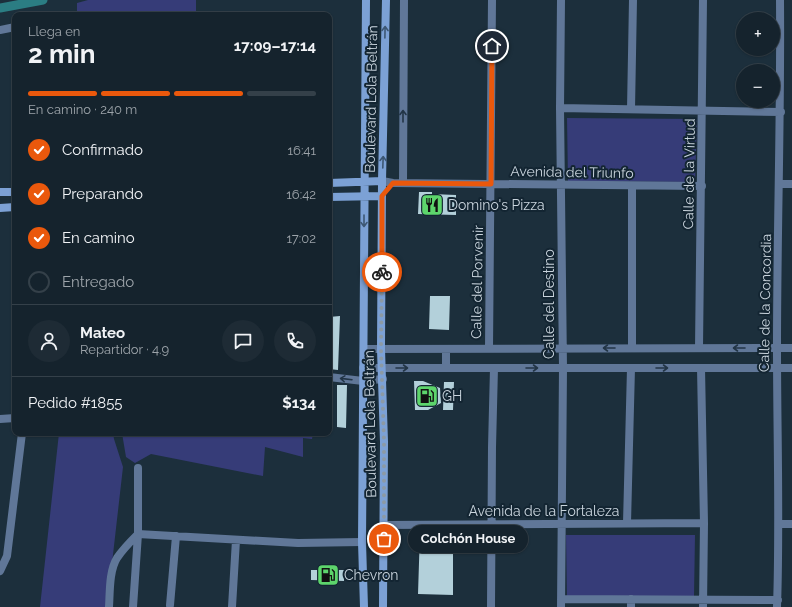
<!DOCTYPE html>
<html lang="es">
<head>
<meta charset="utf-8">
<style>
	body { margin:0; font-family:Raleway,sans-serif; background:#1e2b35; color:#f1f3f6; height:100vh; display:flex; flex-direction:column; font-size:15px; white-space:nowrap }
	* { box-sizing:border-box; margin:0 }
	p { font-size:13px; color:#9da4aa }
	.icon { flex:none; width:22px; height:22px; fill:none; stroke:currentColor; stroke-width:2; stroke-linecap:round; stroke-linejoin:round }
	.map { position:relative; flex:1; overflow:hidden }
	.details { position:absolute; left:12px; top:12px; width:320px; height:424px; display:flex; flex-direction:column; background:#15232d; border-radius:8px; box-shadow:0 1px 3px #0004,0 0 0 1px #344049 }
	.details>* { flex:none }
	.fabs { position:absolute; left:736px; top:12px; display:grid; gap:8px }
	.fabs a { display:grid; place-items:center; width:44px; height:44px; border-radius:50%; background:#15232d; box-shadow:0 1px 3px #0004,0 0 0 1px #344049; font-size:20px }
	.pin { position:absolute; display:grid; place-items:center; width:34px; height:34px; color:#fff; margin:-17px; border:2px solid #fff; border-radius:50%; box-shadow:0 1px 4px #0007 }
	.courier { position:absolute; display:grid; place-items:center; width:40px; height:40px; margin:-20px; border:3px solid #ea580c; border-radius:50%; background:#fff; color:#222; box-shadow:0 1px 5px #0007 }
	.bubble { position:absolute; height:28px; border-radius:14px; background:#15232d; box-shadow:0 1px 3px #0004,0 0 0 1px #344049; font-size:13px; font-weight:700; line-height:28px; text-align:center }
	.head em { font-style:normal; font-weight:700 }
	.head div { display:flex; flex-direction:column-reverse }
	.head { display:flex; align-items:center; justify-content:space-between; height:68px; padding:0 16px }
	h1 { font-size:26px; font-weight:700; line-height:30px }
	.bar { display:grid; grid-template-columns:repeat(4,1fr); gap:6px 4px; align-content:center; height:48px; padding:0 16px }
	.bar i { height:5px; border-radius:3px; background:#344049 }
	.bar .selected { background:#ea580c }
	.bar p { grid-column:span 4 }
	.line { display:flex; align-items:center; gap:10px; padding:0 16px; border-top:1px solid #344049 }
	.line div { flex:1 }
	.round { display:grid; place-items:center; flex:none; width:42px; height:42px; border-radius:21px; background:#1e2b35 }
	ol { padding:0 16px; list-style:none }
	li { display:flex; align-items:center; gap:12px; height:44px }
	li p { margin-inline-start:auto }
	li .icon { padding:4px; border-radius:50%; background:#ea580c; color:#fff; stroke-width:4 }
	li:last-child { color:#9da4aa }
	li i { width:22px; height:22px; border:2px solid #344049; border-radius:50% }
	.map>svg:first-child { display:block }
</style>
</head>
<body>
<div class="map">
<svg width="792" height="607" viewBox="0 0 792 607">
	<rect width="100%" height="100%" fill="#1c2f3c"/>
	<path fill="#363c78" d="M88 0H196V15H77V3Z
		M567 118 697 119 695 182 568 181Z
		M59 433H113L114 439 123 467 107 607H40Z
		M122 433H313L312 439 303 438V457L265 447 263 476 151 454 135 463 126 457Z
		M566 535H695L694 596 567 598Z"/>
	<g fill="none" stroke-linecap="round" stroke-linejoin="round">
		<path stroke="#2b7d83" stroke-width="9" d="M0 8 43 0"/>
	</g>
	<path fill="#b3d0da" d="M419 192H432V194L456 195V215L418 214Z
		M430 296H450L449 330 429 329Z
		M340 316 338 370 329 369V317Z
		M414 381H423L440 388 441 403 428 410H415Z
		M444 382H454L453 410H443Z
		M337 385H347L346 428 337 427Z
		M420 531 453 532V595L418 594Z
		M311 570H344V581L311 580Z"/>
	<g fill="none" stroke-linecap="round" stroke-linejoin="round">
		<path stroke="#607798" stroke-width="8" d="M561 0 560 108 563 368 561 607
			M0 30 15 27
			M560 108 781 112
			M631 109 633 0
			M382 181 393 183 702 186
			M403 183 404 0
			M779 184H792
			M632 348V186
			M699 348 703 0
			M364 349 792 348
			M446 349V368
			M489 349 492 0
			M363 368H792
			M701 368 704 523 703 607
			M329 377 363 381 383 379
			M0 419 15 418
			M627 523 631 368
			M779 524H792
			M384 525 704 523
			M138 534 298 543 362 542
			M0 571 7 556 22 433
			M561 599 778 600
			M170 605 176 536
			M109 607C110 592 109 571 117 558 123 549 131 541 138 534
			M133 607 138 534V468
			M232 607 236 540
			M491 607 492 447 494 368
			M631 607V599
			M777 607C780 521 777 434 777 348 777 232 781 116 780 0"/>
		<path stroke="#7ca1d5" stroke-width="8" d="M329 183 382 181
			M0 192H15
			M329 197 382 196
			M0 208 15 207
			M364 607 362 542 366 0
			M383 607 384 442 381 349 382 181 386 0"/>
	</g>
	<defs><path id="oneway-shaft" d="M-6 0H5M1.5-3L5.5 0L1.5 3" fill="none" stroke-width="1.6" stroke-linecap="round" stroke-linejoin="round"/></defs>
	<g stroke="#3d5773">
		<use href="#oneway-shaft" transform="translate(385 32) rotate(-89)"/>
		<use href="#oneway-shaft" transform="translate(383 162) rotate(-88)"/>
		<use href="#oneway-shaft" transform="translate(364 221) rotate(90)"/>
	</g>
	<g stroke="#223546">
		<use href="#oneway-shaft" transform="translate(403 116) rotate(-90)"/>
		<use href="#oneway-shaft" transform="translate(609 348) rotate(180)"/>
		<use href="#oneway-shaft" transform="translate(739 348) rotate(180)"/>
		<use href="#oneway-shaft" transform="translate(402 368)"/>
		<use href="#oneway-shaft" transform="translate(532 368)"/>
		<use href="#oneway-shaft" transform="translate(662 368)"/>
		<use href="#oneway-shaft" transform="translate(346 379) rotate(-173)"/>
	</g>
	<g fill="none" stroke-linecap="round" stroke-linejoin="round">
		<path stroke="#8c9aa5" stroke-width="4" stroke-dasharray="0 7.2" d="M382 272 381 349 384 442V539"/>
		<path stroke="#ea580c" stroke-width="5" d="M382 272V196L393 183 491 184 492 46"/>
	</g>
	<defs>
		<g id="restaurant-square" transform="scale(1.15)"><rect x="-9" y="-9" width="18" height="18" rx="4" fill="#5dd56c" stroke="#132532"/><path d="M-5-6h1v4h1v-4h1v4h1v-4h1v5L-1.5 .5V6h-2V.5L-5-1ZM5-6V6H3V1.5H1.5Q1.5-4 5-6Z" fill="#111"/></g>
		<g id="fuel-square" transform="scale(1.15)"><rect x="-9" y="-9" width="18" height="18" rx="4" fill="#5dd56c" stroke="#132532"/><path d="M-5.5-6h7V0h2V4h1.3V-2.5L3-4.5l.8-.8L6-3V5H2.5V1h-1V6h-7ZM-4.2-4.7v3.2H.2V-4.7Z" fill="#111"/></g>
	</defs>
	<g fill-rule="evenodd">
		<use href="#restaurant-square" x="432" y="205"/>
		<use href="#fuel-square" x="427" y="396"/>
		<use href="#fuel-square" x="328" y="575"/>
	</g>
	<g text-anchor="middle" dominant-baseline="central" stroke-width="4" stroke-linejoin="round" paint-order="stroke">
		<g font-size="14" fill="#c9d4dd" stroke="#132532">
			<text transform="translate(371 99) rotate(-89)">Boulevard Lola Beltrán</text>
			<text transform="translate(572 172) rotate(1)">Avenida del Triunfo</text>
			<text transform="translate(689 174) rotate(-89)">Calle de la Virtud</text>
			<text transform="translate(477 282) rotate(-89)">Calle del Porvenir</text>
			<text transform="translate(765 303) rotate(-89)">Calle de la Concordia</text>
			<text transform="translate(549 304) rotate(-90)">Calle del Destino</text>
			<text transform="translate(370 424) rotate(-91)">Boulevard Lola Beltrán</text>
			<text x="544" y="511">Avenida de la Fortaleza</text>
		</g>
		<g font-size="14" fill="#c9d4dd" stroke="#132532" text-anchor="start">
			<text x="448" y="205">Domino's Pizza</text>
			<text x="442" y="396">GH</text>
			<text x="344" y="575">Chevron</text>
		</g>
	</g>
</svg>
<div class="fabs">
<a>+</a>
<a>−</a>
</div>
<div class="pin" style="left:384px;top:539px;background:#ea580c"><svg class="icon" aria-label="bag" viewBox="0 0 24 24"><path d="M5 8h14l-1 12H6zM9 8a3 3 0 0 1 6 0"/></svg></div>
<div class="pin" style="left:492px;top:46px;background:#1f2937"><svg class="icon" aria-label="home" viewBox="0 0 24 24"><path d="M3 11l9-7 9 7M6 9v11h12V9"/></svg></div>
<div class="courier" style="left:382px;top:272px"><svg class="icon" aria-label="bike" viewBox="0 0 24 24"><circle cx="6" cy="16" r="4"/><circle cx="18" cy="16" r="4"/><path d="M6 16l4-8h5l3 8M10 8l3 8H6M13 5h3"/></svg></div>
<div class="bubble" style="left:408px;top:525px;width:120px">Colchón House</div>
<section class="details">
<div class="head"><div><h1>2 min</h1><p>Llega en</p></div><em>17:09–17:14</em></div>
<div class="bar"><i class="selected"></i><i class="selected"></i><i class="selected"></i><i></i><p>En camino · 240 m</p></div>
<ol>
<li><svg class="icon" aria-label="check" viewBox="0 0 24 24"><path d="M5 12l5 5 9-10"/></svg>Confirmado<p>16:41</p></li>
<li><svg class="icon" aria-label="check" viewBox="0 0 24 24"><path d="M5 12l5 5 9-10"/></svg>Preparando<p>16:42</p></li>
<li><svg class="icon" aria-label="check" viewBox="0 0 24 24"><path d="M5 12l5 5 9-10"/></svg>En camino<p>17:02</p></li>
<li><i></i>Entregado</li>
</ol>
<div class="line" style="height:72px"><a class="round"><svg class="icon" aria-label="person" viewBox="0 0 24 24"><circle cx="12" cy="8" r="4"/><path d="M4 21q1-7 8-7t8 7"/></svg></a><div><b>Mateo</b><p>Repartidor · 4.9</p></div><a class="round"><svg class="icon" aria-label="chat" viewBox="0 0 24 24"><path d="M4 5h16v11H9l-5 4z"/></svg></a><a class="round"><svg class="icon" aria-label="phone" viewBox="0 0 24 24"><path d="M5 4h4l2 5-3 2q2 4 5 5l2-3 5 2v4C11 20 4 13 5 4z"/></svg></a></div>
<div class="line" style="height:52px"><div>Pedido #1855</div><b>$134</b></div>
</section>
</div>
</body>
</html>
